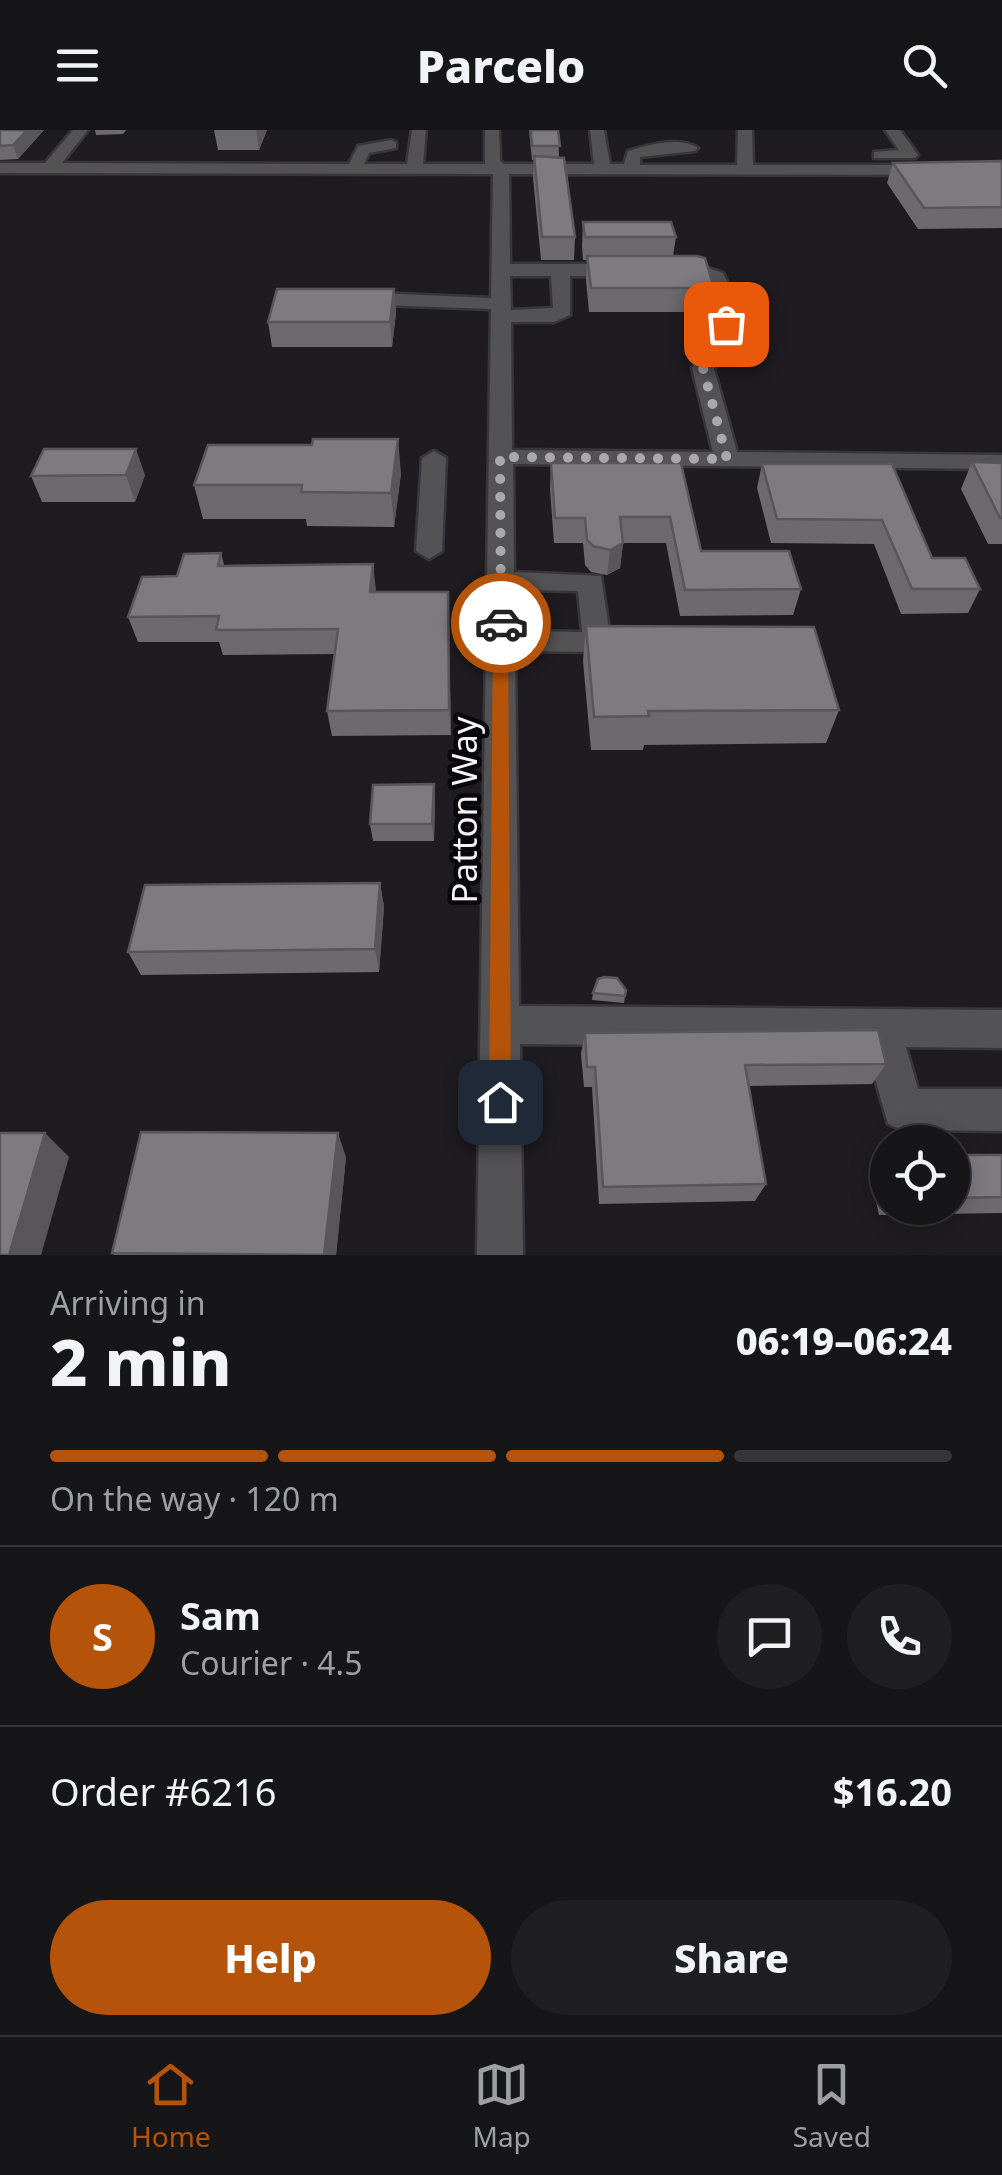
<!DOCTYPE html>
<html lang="en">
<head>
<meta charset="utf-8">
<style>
	body { margin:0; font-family:"Noto Sans",sans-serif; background:#1f1e21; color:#f1f3f6; height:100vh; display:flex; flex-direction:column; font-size:38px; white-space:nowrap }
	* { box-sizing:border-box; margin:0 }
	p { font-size:32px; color:#9e9fa2 }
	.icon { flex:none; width:55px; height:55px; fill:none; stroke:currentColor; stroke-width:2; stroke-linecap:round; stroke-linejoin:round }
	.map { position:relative; height:1125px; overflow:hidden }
	.drawer { display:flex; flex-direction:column; background:#161518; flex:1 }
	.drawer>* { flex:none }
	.tools { position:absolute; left:870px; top:995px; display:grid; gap:20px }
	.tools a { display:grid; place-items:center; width:100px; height:100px; border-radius:50%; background:#161518; box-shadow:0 5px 25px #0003,0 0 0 2px #353437; font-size:50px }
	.pin { position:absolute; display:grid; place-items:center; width:85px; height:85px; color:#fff; margin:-42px; border-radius:20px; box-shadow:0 5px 15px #0006 }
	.courier { position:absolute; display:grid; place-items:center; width:100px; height:100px; margin:-50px; border:8px solid #b45309; border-radius:50%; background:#fff; color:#222; box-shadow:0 2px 12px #0007 }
	.summary em { font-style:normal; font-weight:800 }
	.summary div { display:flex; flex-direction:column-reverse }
	.summary { display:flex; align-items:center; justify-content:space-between; height:170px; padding:0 50px }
	h1 { font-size:65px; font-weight:800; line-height:75px }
	.bar { display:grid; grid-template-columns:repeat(4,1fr); gap:15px 10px; align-content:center; height:120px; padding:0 50px }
	.bar i { height:12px; border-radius:8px; background:#353437 }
	.bar .selected { background:#b45309 }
	.bar p { grid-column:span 4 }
	.line { display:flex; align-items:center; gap:25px; padding:0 50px; border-top:2px solid #353437 }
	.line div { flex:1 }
	.round { display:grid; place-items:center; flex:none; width:105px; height:105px; border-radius:52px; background:#1f1e21 }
	.button { display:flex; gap:20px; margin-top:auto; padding:20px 50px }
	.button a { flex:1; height:115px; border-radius:60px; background:#b45309; color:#fff; font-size:40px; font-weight:800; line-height:115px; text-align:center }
	.button a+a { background:#1f1e21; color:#f1f3f6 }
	header { display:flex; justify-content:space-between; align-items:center; height:130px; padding:0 50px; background:#161518; font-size:45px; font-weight:800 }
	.dock { display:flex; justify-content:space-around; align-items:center; height:140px; border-top:2px solid #353437; background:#161518; font-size:28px; color:#9e9fa2 }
	.dock a { display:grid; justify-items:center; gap:5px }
	.dock .selected { color:#b45309 }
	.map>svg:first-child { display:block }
</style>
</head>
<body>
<header><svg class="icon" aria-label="menu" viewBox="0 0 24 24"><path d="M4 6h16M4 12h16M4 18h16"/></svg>Parcelo<svg class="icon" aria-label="search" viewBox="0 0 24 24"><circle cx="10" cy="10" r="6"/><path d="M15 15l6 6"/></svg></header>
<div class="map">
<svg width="1002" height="1125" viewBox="0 0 1002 1125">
	<rect width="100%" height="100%" fill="#1e1c20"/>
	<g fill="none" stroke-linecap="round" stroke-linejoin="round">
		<g stroke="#38363a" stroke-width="5">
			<path id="minor" d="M73 0H88L62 33 349 34 358 16 391 10 396 12V18L369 23 364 34H407L412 0H426L423 34H485V0H499L500 31 504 34H594L590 0H604L610 34H624L628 21C649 15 679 6 698 18L695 21 640 27V35H737L738 0H752L753 35H1002V45L509 44 510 134H625L634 140 625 146H570V185L554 192H511L512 320 713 322 692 238C718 205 721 191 708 150 693 145 672 150 662 140 679 128 703 136 723 143 741 177 740 209 714 239L737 322 1002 325V339L513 334 514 442 601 446 611 512 607 519 597 522 515 521 519 876 1002 880V918L906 917 918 959H1002V1001L903 1000 888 994 866 917 520 914 523 1125H477L491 179 353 174 343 168 353 162 491 168 493 44 0 43V33H45ZM510 146H551L553 178 511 180ZM514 460 578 461 582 502 515 501Z
				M885 0H900L918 25 915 28H874V22L899 20Z
				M434 321 446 328 442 421 429 429 416 421 422 328Z"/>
		</g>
		<use href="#minor" fill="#535254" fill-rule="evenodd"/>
	</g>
	<path fill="#6c6a6e" d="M0 0H44L18 29 0 30Z
		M95 0H126L123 4 96 5Z
		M214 0H267L259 20H218Z
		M529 0H558L559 28 575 107 574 130H541L533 48 534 30H532Z
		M1002 31V98L918 99 887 53 893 33Z
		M583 92 676 107 673 126 714 158 710 182H589L586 150 587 130H583L582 116Z
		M394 159 396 183 392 217H272L268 192Z
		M972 332 1002 333V414H988L961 359Z
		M551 333H681L701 421 801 459 793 485 680 486 666 413H623L620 438 607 445 591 442 585 435 583 413H554L550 359Z
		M762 334H892L932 428 980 459 968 483 901 484 874 414 771 413 757 358Z
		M401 343 394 397 307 396 306 389H203L194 355Z
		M145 345 135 372H42L31 346Z
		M221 423 224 435 373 434 375 462H448L451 605 332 606 327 581 335 524 223 525 219 512H138L128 487 177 446Z
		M586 496 839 580 826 613 644 615 643 620H591L583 531Z
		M434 654 435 671 434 711H373L370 694Z
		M380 753 384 777 379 842 141 845 128 822Z
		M626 860 624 873 592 870 593 863Z
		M585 903 886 934 872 954 748 956 766 1054 755 1071 599 1074 592 957H584L581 924Z
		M952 1025H1002V1083L879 1085 870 1044 886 1026H888V1078H952Z
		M346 1027 336 1125H114L112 1123Z"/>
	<path fill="#58565a" d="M27 0H44L18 29 13 15Z
		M256 0H267L259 20Z
		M394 159 396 183 392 217 390 192Z
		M398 309 401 343 394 397 391 363Z
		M136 319 145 345 135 372 126 345Z
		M623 413 620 438 607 445 610 420Z
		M373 434 376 460 373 488 370 462Z
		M448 462 449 487 451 605 449 580Z
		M434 654 435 671 434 711 432 694Z
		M380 753 384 777 379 842 375 819Z
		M45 1003 69 1027 41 1125H9Z
		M338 1003 346 1027 336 1125H324Z"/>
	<path fill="#7e7b80" stroke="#58565a" stroke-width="2.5" d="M0 0H27L13 15 0 16Z
		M531 0H558L560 16H532Z
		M534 26 564 28 575 107H542Z
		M1002 31V77L924 78 893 33Z
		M583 92H671L676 107H585Z
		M587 126H697L705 128 714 158H591Z
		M277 159H394L390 192H268Z
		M313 309H398L391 363 301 362 302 355H194L208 315H312Z
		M44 319H136L126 345 31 346Z
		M972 332 1002 333V388H1000Z
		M551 333H681L701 421H789L801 459 685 460 670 387H620L623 413 610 420 593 416 587 410 585 388H555Z
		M762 334H892L932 428H965L980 459H912L882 390 777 389Z
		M221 423 218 436 373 434 370 462H448L449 580 327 581 338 499 216 500 219 486 128 487 142 447 177 446 184 424Z
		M586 496 814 497 839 580 648 581 649 586 594 587Z
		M434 654 432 694H370L373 655Z
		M380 753 375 819 128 822 145 755Z
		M604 847 617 848 626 860 625 866 593 863 598 849Z
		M878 900 886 934 745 935 766 1054 603 1057 595 937H587L585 903Z
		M141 1002 338 1003 324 1125 112 1123Z
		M0 1003H45L9 1125H0Z
		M952 1025H1002V1067L952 1068Z"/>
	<path fill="#b45309" d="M501 488 508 493 511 972 508 980 500 983 492 980 489 972 493 493Z"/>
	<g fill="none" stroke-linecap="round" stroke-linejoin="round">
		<path stroke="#aaa8ab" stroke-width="10" stroke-dasharray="0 18" d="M501 493 500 327 727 329 703 238 722 219 726 194"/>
	</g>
	<g text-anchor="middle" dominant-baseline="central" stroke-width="9" stroke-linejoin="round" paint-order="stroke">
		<g font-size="35" fill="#f5f3f6" stroke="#080709">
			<text transform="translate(463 680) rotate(-90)">Patton Way</text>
		</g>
	</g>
</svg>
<div class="tools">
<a><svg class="icon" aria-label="locate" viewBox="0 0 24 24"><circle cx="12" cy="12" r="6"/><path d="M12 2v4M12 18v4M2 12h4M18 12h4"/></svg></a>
</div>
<div class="pin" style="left:726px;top:194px;background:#ea580c"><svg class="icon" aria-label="bag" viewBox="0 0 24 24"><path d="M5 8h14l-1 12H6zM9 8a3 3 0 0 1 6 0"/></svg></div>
<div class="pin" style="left:500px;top:972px;background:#1f2937"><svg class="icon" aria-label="home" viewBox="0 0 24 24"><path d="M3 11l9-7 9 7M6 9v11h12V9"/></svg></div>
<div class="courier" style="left:501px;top:493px"><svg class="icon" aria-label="car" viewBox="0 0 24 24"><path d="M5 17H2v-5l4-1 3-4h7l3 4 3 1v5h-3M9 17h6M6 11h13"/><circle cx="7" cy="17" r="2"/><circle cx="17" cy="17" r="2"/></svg></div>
</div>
<section class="drawer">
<div class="summary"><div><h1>2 min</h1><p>Arriving in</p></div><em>06:19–06:24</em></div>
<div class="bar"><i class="selected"></i><i class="selected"></i><i class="selected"></i><i></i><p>On the way · 120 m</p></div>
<div class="line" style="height:180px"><b class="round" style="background:#b45309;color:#fff">S</b><div><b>Sam</b><p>Courier · 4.5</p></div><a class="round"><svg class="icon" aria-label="chat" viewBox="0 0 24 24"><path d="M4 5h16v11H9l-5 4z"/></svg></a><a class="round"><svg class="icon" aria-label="phone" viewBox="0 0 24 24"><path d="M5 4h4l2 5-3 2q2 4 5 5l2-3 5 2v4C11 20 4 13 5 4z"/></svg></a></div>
<div class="line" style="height:130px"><div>Order #6216</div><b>$16.20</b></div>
<div class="button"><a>Help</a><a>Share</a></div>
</section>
<nav class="dock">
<a class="selected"><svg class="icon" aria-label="home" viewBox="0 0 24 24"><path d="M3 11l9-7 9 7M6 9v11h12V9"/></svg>Home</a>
<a><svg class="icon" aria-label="map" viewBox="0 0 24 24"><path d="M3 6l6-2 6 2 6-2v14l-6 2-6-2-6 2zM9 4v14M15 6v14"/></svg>Map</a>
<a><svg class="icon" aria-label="saved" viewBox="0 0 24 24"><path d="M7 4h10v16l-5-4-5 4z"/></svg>Saved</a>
</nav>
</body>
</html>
